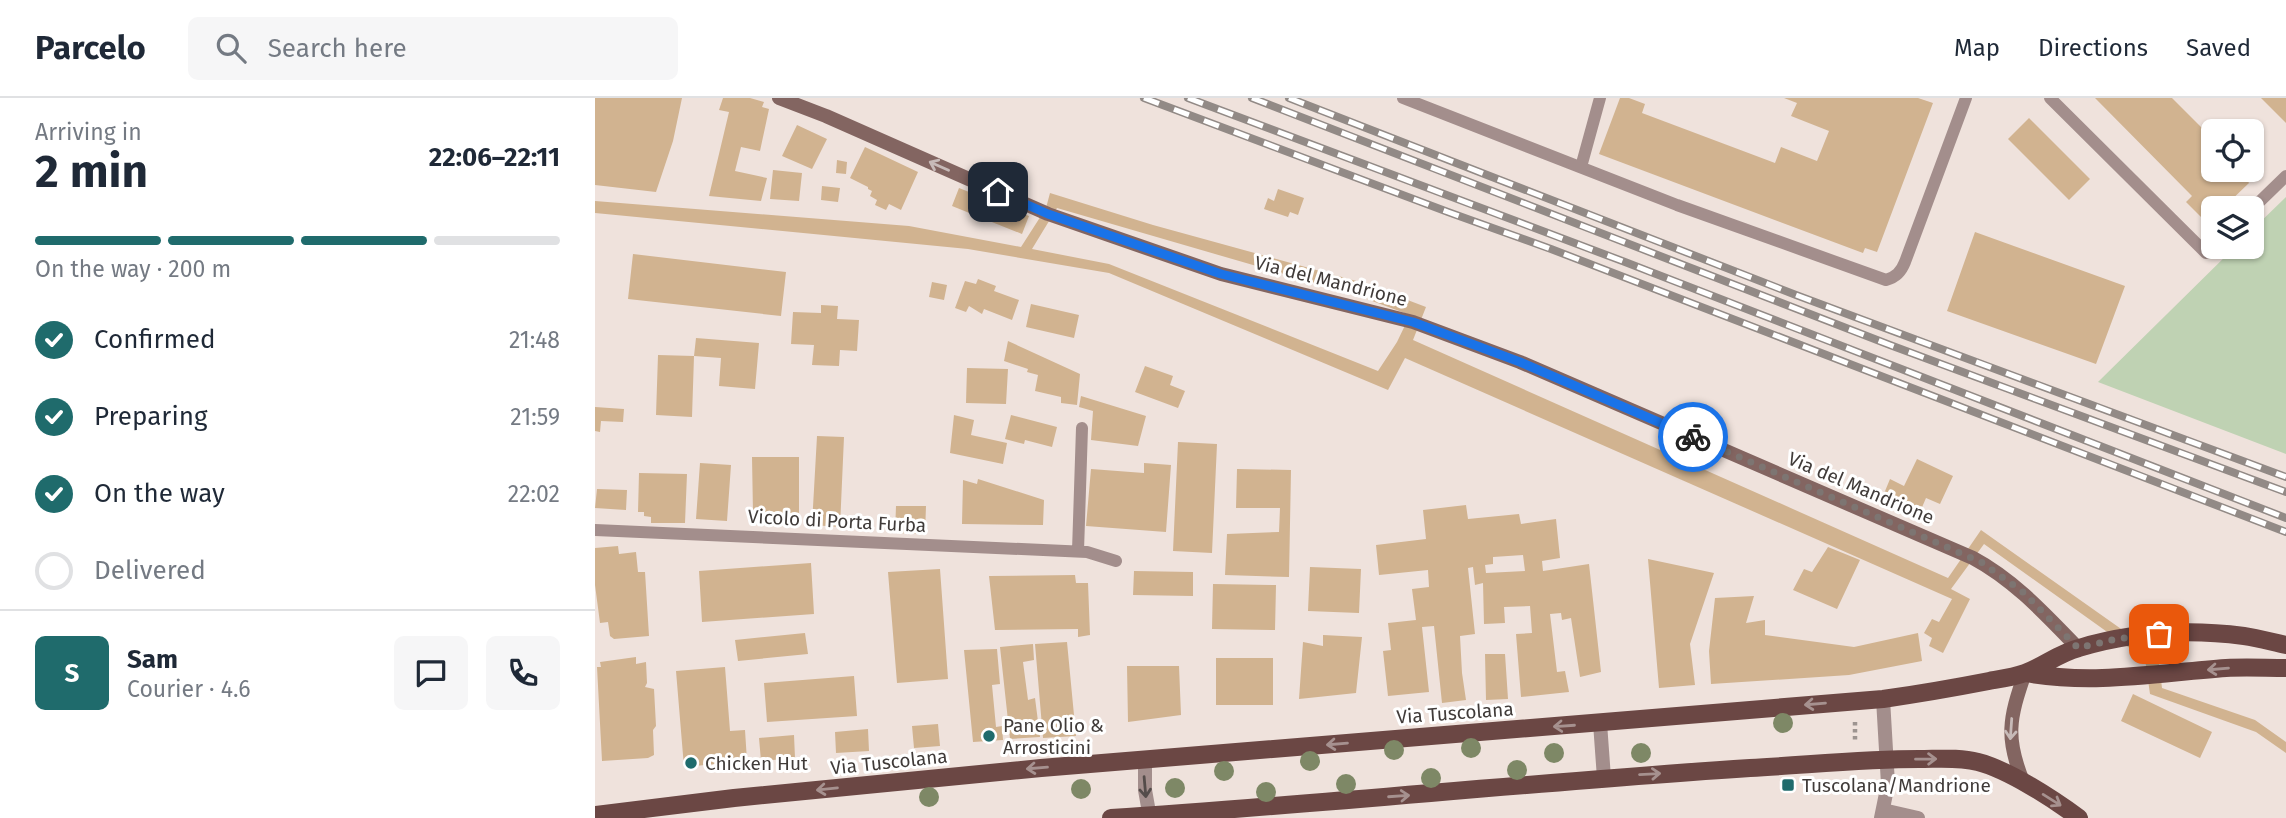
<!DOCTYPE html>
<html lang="en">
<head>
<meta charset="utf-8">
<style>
	body { margin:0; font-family:"Fira Sans",sans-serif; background:#f6f6f7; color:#1f2937; height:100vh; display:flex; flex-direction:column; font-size:26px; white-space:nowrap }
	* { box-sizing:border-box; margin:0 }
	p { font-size:23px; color:#747a83 }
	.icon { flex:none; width:38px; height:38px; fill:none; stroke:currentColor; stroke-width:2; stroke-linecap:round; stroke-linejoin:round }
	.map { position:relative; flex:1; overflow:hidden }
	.side { display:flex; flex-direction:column; background:#fff; width:595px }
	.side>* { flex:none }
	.buttons { position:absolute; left:1606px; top:21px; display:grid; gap:14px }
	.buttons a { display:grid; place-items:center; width:63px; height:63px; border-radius:10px; background:#fff; box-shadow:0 2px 5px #0004; font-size:35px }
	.pin { position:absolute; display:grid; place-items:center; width:60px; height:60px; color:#fff; margin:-30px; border-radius:14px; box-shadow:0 4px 10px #0006 }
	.courier { position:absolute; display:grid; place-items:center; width:70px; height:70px; margin:-35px; border:5px solid #1a73e8; border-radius:50%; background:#fff; color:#222; box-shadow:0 2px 9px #0007 }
	.summary em { font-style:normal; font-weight:700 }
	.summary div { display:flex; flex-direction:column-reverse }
	.summary { display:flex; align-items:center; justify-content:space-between; height:119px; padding:0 35px }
	h1 { font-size:46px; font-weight:700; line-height:52px }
	.bar { display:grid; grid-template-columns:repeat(4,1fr); gap:10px 7px; align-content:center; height:84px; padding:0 35px }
	.bar i { height:9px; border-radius:5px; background:#e0e1e3 }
	.bar .current { background:#1f6b6c }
	.bar p { grid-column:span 4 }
	.line { display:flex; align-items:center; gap:18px; padding:0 35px; border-top:2px solid #e0e1e3 }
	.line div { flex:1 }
	.round { display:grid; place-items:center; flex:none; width:74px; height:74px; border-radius:10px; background:#f6f6f7 }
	ol { padding:0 35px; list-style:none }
	li { display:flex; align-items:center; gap:21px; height:77px }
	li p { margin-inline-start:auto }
	li .icon { padding:7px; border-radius:50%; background:#1f6b6c; color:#fff; stroke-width:4 }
	li:last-child { color:#747a83 }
	li i { width:38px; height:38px; border:4px solid #e0e1e3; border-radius:50% }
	header { display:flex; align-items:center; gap:42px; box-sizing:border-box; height:98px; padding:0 35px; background:#fff; border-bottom:2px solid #e0e1e3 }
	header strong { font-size:33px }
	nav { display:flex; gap:38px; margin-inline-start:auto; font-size:24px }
	.search { width:490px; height:63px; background:#f6f6f7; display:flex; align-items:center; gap:18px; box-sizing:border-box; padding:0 24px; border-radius:10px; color:#747a83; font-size:26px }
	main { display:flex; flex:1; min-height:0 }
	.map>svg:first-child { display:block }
</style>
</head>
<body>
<header>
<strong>Parcelo</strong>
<div class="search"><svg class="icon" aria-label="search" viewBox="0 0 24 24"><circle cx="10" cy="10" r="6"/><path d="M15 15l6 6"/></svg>Search here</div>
<nav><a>Map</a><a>Directions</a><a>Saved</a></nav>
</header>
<main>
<section class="side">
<div class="summary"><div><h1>2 min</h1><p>Arriving in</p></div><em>22:06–22:11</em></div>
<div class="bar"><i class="current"></i><i class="current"></i><i class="current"></i><i></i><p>On the way · 200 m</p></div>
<ol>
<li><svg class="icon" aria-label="check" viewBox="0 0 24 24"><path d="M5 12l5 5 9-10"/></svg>Confirmed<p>21:48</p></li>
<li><svg class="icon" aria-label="check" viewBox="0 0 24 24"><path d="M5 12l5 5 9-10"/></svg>Preparing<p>21:59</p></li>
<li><svg class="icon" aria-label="check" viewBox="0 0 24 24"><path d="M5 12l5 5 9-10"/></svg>On the way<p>22:02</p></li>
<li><i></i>Delivered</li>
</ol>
<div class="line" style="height:126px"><b class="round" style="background:#1f6b6c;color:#fff">S</b><div><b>Sam</b><p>Courier · 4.6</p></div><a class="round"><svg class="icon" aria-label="chat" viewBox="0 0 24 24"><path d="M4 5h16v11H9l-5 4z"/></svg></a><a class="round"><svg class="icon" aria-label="phone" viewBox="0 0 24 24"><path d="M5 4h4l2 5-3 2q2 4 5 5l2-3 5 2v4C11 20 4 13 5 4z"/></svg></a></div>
</section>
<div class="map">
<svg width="1691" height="720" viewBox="0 0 1691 720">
	<rect width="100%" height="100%" fill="#efe2dc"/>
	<path fill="#bfd2b3" d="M1691 99V356L1503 284 1640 149H1657V132Z"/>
	<path fill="#d1b390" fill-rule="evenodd" d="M0 0H87L78 43 61 94 0 87Z
		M128 0H155L169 4 167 9 174 11 165 53 146 49 140 73 172 80 166 103 114 98 134 14 124 12Z
		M1025 0H1034L1050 6 1047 15 1180 65 1186 49 1222 63 1234 33 1196 18 1202 5 1189 0H1323L1338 5 1282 154 1270 150 1268 155 1004 56Z
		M1500 0H1577L1619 42V72H1657V69L1662 73 1652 82 1654 85 1628 110H1619V115L1610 123 1591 104 1597 98Z
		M1666 0H1691V25Z
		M1434 20 1495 81 1474 102 1413 41Z
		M202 27 232 41 217 71 187 58Z
		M270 49 323 74 306 112 294 106 291 112 280 107 282 102 275 98 277 93 273 91V89L255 80Z
		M242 62 252 64 251 76 241 75Z
		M178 72 207 75 204 103 175 101Z
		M227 88 245 90 243 104 226 102Z
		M364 90 434 118 427 136 357 108Z
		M683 91 709 100 703 117 695 114 693 119 669 111 673 100 679 103Z
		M455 95 558 127 765 184 831 209 818 242 1353 480 1386 432 1563 557 1567 590 1660 622 1691 644V655L1661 634 1555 596 1550 561 1389 446 1356 491 1375 501 1348 555 1334 548 1337 540 1329 535 1337 521 1344 524 1357 501 810 260 793 292 514 175 373 151 0 115V103L314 128 426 149 451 110ZM462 110 761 197 815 217 802 244 783 273 514 166 437 151Z
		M1380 134 1530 188 1501 266 1352 213Z
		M38 156 191 174 186 218 33 201Z
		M383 181 401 188 399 193 424 202 417 222 389 211 387 216 374 208 371 214 360 210 370 183 381 186Z
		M337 184 352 187 349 202 334 199Z
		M436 206 484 217 479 240 431 229Z
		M226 207 243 208 242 221 264 222 262 253 245 252 244 268 217 267 219 247 196 246 198 214 226 215Z
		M101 240 164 245 160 291 124 288 126 260 99 258Z
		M413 243 485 276 482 307 466 305V299L440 293 443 277 432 274 433 271 409 263Z
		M63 257 99 258 97 319 61 317Z
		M550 268 578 278 575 287 590 293 583 310 540 294Z
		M372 270 413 271 411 306 371 305Z
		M486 298 551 318 543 348 496 342 498 313 484 309Z
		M0 309 29 311 28 324 6 323 5 334 0 333Z
		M359 317 379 322 376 337 412 345 408 366 355 355Z
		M416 317 462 329 457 349 430 342 429 346 410 341Z
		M222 338 249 339 245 429 217 427Z
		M583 344 622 346 617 455 578 453Z
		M157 359H204V415H158Z
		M1322 361 1358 378 1345 406 1331 400 1325 414 1288 398 1295 381 1309 388Z
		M105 365 136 367 132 423 101 421Z
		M549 365 576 367 571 434 491 428 496 371 549 375Z
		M642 371 696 372 694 479 630 477 632 436 684 434 685 410H641Z
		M44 375 92 376 90 425H56V419L49 418V414H43Z
		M383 381 449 402 448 427 367 426 368 382 382 386Z
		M2 391 32 392 31 412 0 410Z
		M871 407 873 421 924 416 926 426 961 421 965 460 947 463 948 473 994 466 1006 574 985 579 976 520 967 522 966 515 955 516 962 574 970 573 974 594 926 599 921 536 937 535 935 508 909 509 910 525 889 526 888 485 880 487 878 469 873 470 880 536 865 538 867 575 871 602 847 605 839 528 827 529 834 594 793 598 788 553 796 552 793 525 821 522 817 491 834 489 833 472 784 477 781 447 831 441 828 412ZM928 457 930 473 891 475 890 467 898 466V459Z
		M301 408H331L330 436 300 435Z
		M23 448 24 456 41 454 43 474H50L54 538 19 541 15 538 13 524 5 525 0 487V450Z
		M1233 449 1265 462 1242 511 1198 492 1209 471 1217 474Z
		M1053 461 1119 475 1095 546 1100 587 1064 590Z
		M216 465 219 516 107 524 104 473Z
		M715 469 766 471 764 515 713 513Z
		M345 471 353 581 302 585 293 474Z
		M539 473 598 474V498L538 497Z
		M480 477 481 485H493L495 537 483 539V531L400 532 394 478Z
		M618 486 681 487 680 532 617 531Z
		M1159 498 1151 525 1170 522V537L1259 549 1323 535 1327 563 1254 577 1116 586 1114 553 1120 500Z
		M210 535 213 556 143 563 140 542Z
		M728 537 767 539 761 595 704 601 708 544 728 548Z
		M472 544 481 638 448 640 440 546Z
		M438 546 439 562 428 564 433 602 440 600 445 639 415 641 405 549Z
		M402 551 405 586 397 587 401 629 407 628 408 642 378 644 369 552Z
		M890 556H910L913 601 891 602Z
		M41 559V566L51 564 52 585 50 589 59 591 61 628 58 632 59 657 53 660 7 663 2 569H6L5 564Z
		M621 560H678V607H621Z
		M532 568H584L586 617 533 624Z
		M130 569 135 633 150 632 152 663 89 669 81 573Z
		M259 578 262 618 172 624 169 585Z
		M1538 596 1617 634 1605 660 1526 623Z
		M343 626 345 648 319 650 317 628Z
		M273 631 274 653 241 655 240 634Z
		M199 637 200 660 166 663 164 640Z"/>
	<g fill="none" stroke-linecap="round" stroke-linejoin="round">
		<path stroke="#9d9490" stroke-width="4.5" stroke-dasharray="3.5 3.5" stroke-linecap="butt" d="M1260 624V643"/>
		<path stroke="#a38e8c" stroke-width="12" d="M808 0 1082 107 1291 182C1301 179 1306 174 1310 164L1371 0
			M1455 0 1611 155 1619 148
			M986 69 1005 0
			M1657 111 1691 78
			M0 432 492 454 521 463
			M483 453 487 330"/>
		<path stroke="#a38e8c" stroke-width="14" d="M1005 625 1009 680
			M550 661V692L555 720
			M1288 712 1323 720
			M1286 720 1293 686 1288 601"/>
		<path stroke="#836561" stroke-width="14" d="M184 0 231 18 453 116 626 176 818 224 925 264 1378 460C1419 482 1450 516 1483 550
			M1429 686C1410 640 1414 621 1430 575"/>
		<path stroke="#6b4744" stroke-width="18" d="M1430 575C1500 587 1562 575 1631 570 1651 569 1671 570 1691 570
			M0 717 139 700 446 670 1288 601C1323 596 1358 590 1394 583 1405 581 1419 579 1430 575 1449 568 1464 555 1484 550 1537 534 1594 531 1649 538 1663 540 1677 544 1691 547
			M516 720C729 706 942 684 1155 670 1212 667 1268 661 1324 661 1344 661 1364 659 1383 664 1414 672 1458 701 1484 720"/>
		<g stroke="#928a86" stroke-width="8">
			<path id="rail" d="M549 0 853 114 956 151 1691 434
				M593 0 1030 164 1691 420
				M657 0 1295 247 1691 394
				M694 0 1201 197 1691 379"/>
		</g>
		<use href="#rail" stroke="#fff" stroke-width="5" stroke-dasharray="16" stroke-linecap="butt"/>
	</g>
	<g fill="#7e8866">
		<circle cx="1188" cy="625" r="10"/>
		<circle cx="876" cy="650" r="10"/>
		<circle cx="799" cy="652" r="10"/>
		<circle cx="959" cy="655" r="10"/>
		<circle cx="1046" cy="655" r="10"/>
		<circle cx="715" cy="663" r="10"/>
		<circle cx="922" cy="672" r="10"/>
		<circle cx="629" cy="673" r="10"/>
		<circle cx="836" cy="680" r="10"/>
		<circle cx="751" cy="686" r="10"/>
		<circle cx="580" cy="690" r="10"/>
		<circle cx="486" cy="691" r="10"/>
		<circle cx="671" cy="694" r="10"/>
		<circle cx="334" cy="699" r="10"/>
	</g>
	<defs><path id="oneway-shaft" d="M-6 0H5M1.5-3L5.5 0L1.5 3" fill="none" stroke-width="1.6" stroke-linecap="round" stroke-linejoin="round" transform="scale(1.75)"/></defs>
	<g stroke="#c7bab8">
		<use href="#oneway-shaft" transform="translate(344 68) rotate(-156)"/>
		<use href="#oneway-shaft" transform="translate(1416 631) rotate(94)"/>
	</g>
	<g stroke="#a6918f">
		<use href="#oneway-shaft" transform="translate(1623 571) rotate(175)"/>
		<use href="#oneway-shaft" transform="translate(1220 606) rotate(175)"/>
		<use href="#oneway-shaft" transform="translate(969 628) rotate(176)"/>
		<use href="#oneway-shaft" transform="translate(742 646) rotate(175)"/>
		<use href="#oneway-shaft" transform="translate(1331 661) rotate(-1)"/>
		<use href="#oneway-shaft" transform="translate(442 670) rotate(175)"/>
		<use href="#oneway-shaft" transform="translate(1055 676) rotate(-3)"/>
		<use href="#oneway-shaft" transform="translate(232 691) rotate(174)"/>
		<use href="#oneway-shaft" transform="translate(804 698) rotate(-4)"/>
		<use href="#oneway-shaft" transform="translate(1457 702) rotate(32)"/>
	</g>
	<use stroke="#544c4a" href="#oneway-shaft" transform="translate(550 689) rotate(85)"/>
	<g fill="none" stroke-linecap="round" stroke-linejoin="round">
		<path stroke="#7d7572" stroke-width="7" stroke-dasharray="0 12.6" d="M1098 339 1386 464 1428 494 1483 550 1521 541 1564 536"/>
		<path stroke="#1a73e8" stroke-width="9" d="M403 94 453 116 626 176 818 224 925 264 1098 339"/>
	</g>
	<g fill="#1f6b6c" stroke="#fff" stroke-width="2.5">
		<circle cx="394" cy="638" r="7"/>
		<circle cx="96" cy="665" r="7"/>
		<rect x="1186" y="680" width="14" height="14" rx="3.5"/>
	</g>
	<g text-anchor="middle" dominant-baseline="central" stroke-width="6" stroke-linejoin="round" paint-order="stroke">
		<g font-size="19" fill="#403b39" stroke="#fff">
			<text transform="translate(736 183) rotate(14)">Via del Mandrione</text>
			<text transform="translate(1266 390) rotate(23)">Via del Mandrione</text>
			<text transform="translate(242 423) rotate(3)">Vicolo di Porta Furba</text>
			<text transform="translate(860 615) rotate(-4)">Via Tuscolana</text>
			<text transform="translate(294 664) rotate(-6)">Via Tuscolana</text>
		</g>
		<g font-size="19" fill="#403b39" stroke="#fff" text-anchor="start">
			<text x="408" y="627">Pane Olio &amp;<tspan x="408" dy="22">Arrosticini</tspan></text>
			<text x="110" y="665">Chicken Hut</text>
			<text x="1207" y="687">Tuscolana/Mandrione</text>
		</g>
	</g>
</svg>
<div class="buttons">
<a><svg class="icon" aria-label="locate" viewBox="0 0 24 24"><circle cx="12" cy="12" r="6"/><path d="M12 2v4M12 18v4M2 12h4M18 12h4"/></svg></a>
<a><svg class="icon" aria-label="layers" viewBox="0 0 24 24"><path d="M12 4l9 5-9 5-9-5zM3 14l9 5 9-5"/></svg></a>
</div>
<div class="pin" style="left:1564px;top:536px;background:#ea580c"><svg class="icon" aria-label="bag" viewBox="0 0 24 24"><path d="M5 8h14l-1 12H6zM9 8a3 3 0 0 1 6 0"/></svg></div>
<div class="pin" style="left:403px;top:94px;background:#1f2937"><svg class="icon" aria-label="home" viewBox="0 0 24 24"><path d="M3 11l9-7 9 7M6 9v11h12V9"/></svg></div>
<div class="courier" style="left:1098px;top:339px"><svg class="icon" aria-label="bike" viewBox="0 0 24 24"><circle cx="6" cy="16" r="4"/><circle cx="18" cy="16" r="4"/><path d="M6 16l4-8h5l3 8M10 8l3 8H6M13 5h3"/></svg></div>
</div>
</main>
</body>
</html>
